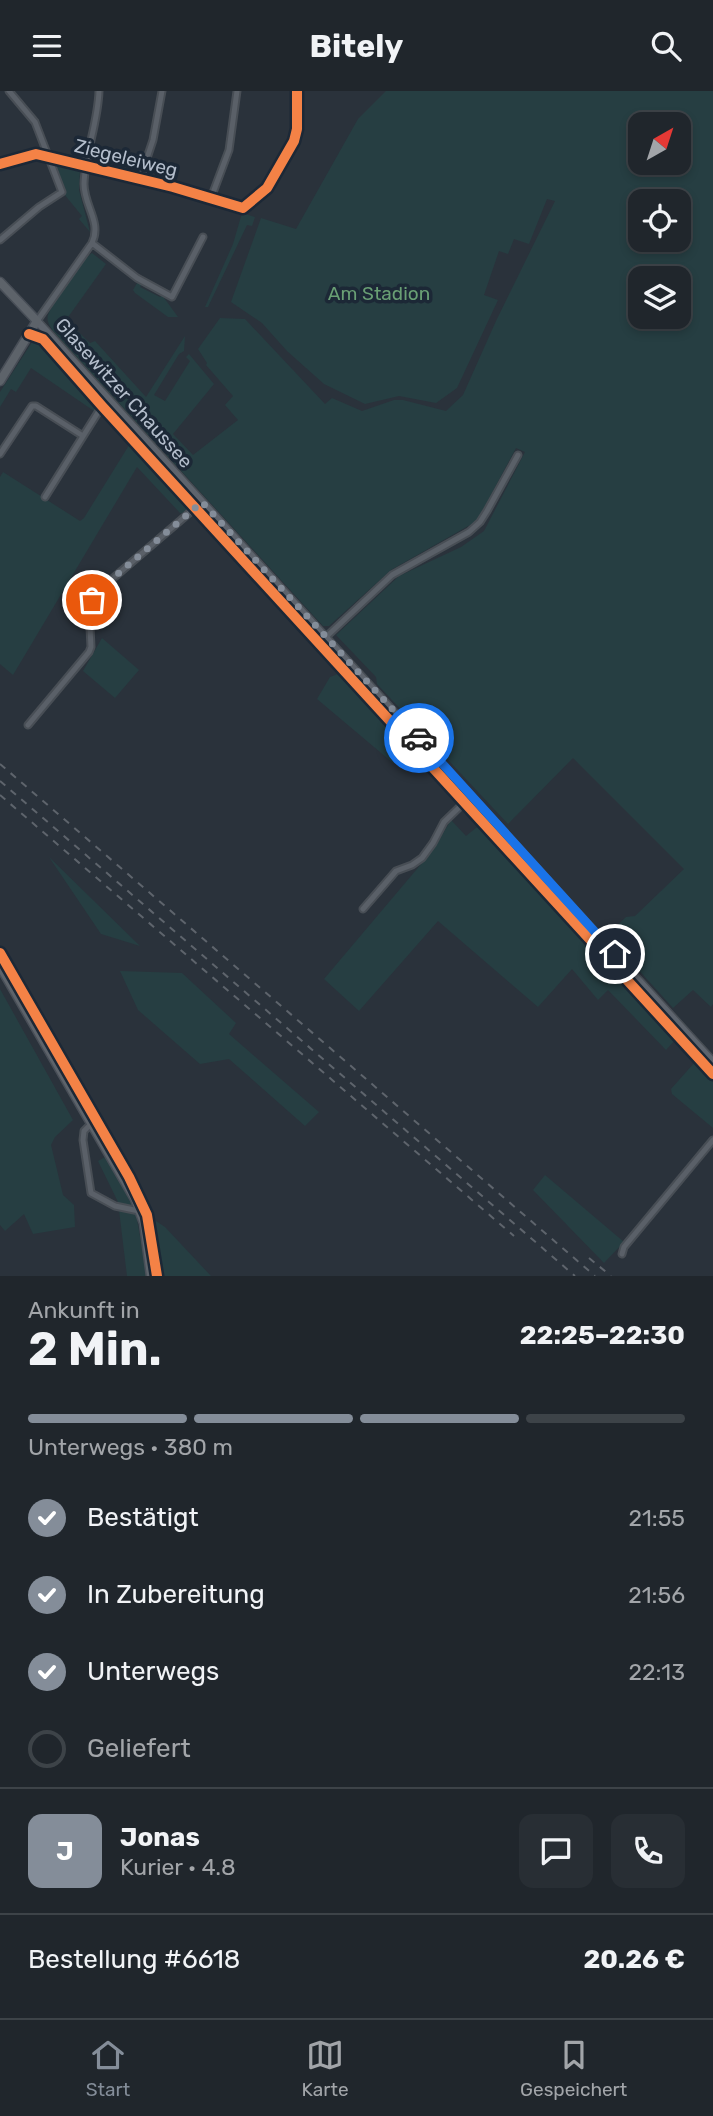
<!DOCTYPE html>
<html lang="de">
<head>
<meta charset="utf-8">
<style>
	body { margin:0; font-family:Rubik,sans-serif; background:#282e34; color:#f1f3f6; height:100vh; display:flex; flex-direction:column; font-size:26px; white-space:nowrap }
	* { box-sizing:border-box; margin:0 }
	p { font-size:23px; color:#a2a5a9 }
	.icon { flex:none; width:38px; height:38px; fill:none; stroke:currentColor; stroke-width:2; stroke-linecap:round; stroke-linejoin:round }
	.map { position:relative; height:1185px; overflow:hidden }
	.side { display:flex; flex-direction:column; background:#20262c; flex:1 }
	.side>* { flex:none }
	.needle { width:46px; rotate:39deg }
	.controls { position:absolute; left:628px; top:21px; display:grid; gap:14px }
	.controls a { display:grid; place-items:center; width:63px; height:63px; border-radius:14px; background:#20262c; box-shadow:0 4px 10px #0003,0 0 0 2px #3d4348; font-size:35px }
	.pin { position:absolute; display:grid; place-items:center; width:60px; height:60px; color:#fff; margin:-30px; border:4px solid #fff; border-radius:50%; box-shadow:0 2px 7px #0007 }
	.courier { position:absolute; display:grid; place-items:center; width:70px; height:70px; margin:-35px; border:5px solid #1a73e8; border-radius:50%; background:#fff; color:#222; box-shadow:0 2px 9px #0007 }
	.headline em { font-style:normal; font-weight:700 }
	.headline div { display:flex; flex-direction:column-reverse }
	.headline { display:flex; align-items:center; justify-content:space-between; height:119px; padding:0 28px }
	h1 { font-size:46px; font-weight:700; line-height:52px }
	.bar { display:grid; grid-template-columns:repeat(4,1fr); gap:10px 7px; align-content:center; height:84px; padding:0 28px }
	.bar i { height:9px; border-radius:5px; background:#3d4348 }
	.bar .selected { background:#848d99 }
	.bar p { grid-column:span 4 }
	.line { display:flex; align-items:center; gap:18px; padding:0 28px; border-top:2px solid #3d4348 }
	.line div { flex:1 }
	.round { display:grid; place-items:center; flex:none; width:74px; height:74px; border-radius:14px; background:#282e34 }
	ol { padding:0 28px; list-style:none }
	li { display:flex; align-items:center; gap:21px; height:77px }
	li p { margin-inline-start:auto }
	li .icon { padding:7px; border-radius:50%; background:#848d99; color:#fff; stroke-width:4 }
	li:last-child { color:#a2a5a9 }
	li i { width:38px; height:38px; border:4px solid #3d4348; border-radius:50% }
	header { display:flex; justify-content:space-between; align-items:center; height:91px; padding:0 28px; background:#20262c; font-size:32px; font-weight:700 }
	.tabs { display:flex; justify-content:space-around; align-items:center; height:98px; border-top:2px solid #3d4348; background:#20262c; font-size:19px; color:#a2a5a9 }
	.tabs a { display:grid; justify-items:center; gap:4px }
	.tabs .selected { color:#848d99 }
	.map>svg:first-child { display:block }
</style>
</head>
<body>
<header><svg class="icon" aria-label="menu" viewBox="0 0 24 24"><path d="M4 6h16M4 12h16M4 18h16"/></svg>Bitely<svg class="icon" aria-label="search" viewBox="0 0 24 24"><circle cx="10" cy="10" r="6"/><path d="M15 15l6 6"/></svg></header>
<div class="map">
<svg width="713" height="1185" viewBox="0 0 713 1185">
	<rect width="100%" height="100%" fill="#2a323b"/>
	<path fill="#263e42" fill-rule="evenodd" d="M386 0H713V913L711 916 693 899 673 917 607 844 626 826 635 825 684 778 573 667 508 733 377 593 376 586 336 544 399 485 461 456 484 440 525 361 516 357 477 430 391 479 329 535H323L53 240C50 235 46 230 48 224 54 209 80 171 92 162L106 173 66 229 90 252 95 250 146 306 185 245 184 260 179 263 154 304 165 310 190 270 186 266 189 263 214 293 173 343 193 364 238 329 225 314 233 305 206 274 207 272 198 258 220 227 245 228 325 313 332 307 362 320 394 309H403L446 320 463 304 496 230 555 110 547 108 529 153 514 148 508 163 499 160 484 204 498 209 457 297 436 312 399 305 365 313 324 293 287 260 262 232 231 211 261 127 296 138 358 28ZM640 33H679V72H640ZM640 110H679V149H640ZM640 187H679V226H640Z
		M55 72 80 79 79 99 90 141 79 128 82 125 64 103 66 100Z
		M242 122 255 126 252 135 247 134 208 216H205L233 153Z
		M137 192 142 193 140 196 160 206 162 204 178 226H168L135 202 133 199Z
		M34 248 44 251 97 313 94 320 31 277 16 301 11 298 0 316V301Z
		M131 351 192 416 183 423 180 422 137 376 13 584 0 573V386L3 381 80 430 84 427Z
		M102 547 139 579 115 607 83 580Z
		M343 581 411 660 393 672 317 608 330 586Z
		M451 729 466 745 482 732 677 947 666 959 608 899 598 909 572 878 538 916 438 830 359 920 324 888 433 759Z
		M49 766 140 855 101 843Z
		M120 880 182 882 236 932 229 943 319 1021 305 1035 229 968 200 973 138 919Z
		M0 898 73 1029 55 1046 51 1054 63 1104 74 1114 75 1136 33 1143 24 1123 5 1140 0 1134Z
		M695 971 713 990V1037L672 1003 671 998Z
		M105 1066 135 1117 147 1185H127L118 1111 98 1070Z
		M545 1084 624 1151 604 1172 533 1099Z
		M147 1124 165 1136 211 1185H157Z"/>
	<g fill="none" stroke-linecap="round" stroke-linejoin="round">
		<g stroke="#484e55" stroke-width="9">
			<path id="minor" d="M0 73 36 63 173 96 243 117 267 97 294 50 297 38V0
				M140 88 153 49 162 0
				M211 107 229 59 237 0
				M0 149 39 116 62 101 35 31 9 0
				M92 152 137 187 172 206 203 146
				M37 230 92 152C102 131 84 115 84 93 85 62 98 32 99 0
				M0 363 32 315H36L83 345
				M45 406 107 307
				M326 546 392 484 469 441 480 431 487 420 518 364
				M28 634 89 561 91 556 89 517 97 501 202 411
				M363 818 396 780 412 774 422 767 433 752 444 731 471 705
				M92 1032 84 1040 83 1049 91 1102 115 1115 139 1120
				M622 1163 624 1156 713 1049"/>
		</g>
		<g stroke="#484e55" stroke-width="10">
			<path id="secondary" d="M37 230 713 971"/>
		</g>
		<g stroke="#484e57" stroke-width="11">
			<path id="primary" d="M0 191 37 230 0 290
				M0 875 135 1108 144 1132 151 1185"/>
		</g>
		<use href="#minor" stroke="#5a6068" stroke-width="5"/>
		<use href="#secondary" stroke="#5e646d" stroke-width="7"/>
		<use href="#primary" stroke="#5d636a" stroke-width="8"/>
		<path stroke="#5e646c" stroke-width="2" stroke-dasharray="7 7" stroke-linecap="butt" d="M0 673 595 1185
			M0 690 575 1185
			M0 704 514 1145
			M589 1167 611 1185"/>
		<g stroke="#1c2836" stroke-width="15">
			<path id="cycleway" d="M0 73 36 63 173 96 243 117 267 97 294 50 297 38V0
				M29 243 43 248 102 315 713 983
				M0 862 129 1086 147 1124 157 1185"/>
		</g>
		<use href="#cycleway" stroke="#f48246" stroke-width="10"/>
	</g>
	<g fill="none" stroke-linecap="round" stroke-linejoin="round">
		<path stroke="#848d99" stroke-width="7" stroke-dasharray="0 12.6" d="M92 509 106 493 202 411 419 647"/>
		<path stroke="#1a73e8" stroke-width="9" d="M419 647 615 863"/>
	</g>
	<g text-anchor="middle" dominant-baseline="central" stroke-width="7" stroke-linejoin="round" paint-order="stroke">
		<g font-size="19" fill="#b4becc" stroke="#1c2836">
			<text transform="translate(126 67) rotate(14)">Ziegeleiweg</text>
			<text transform="translate(124 302) rotate(48)">Glasewitzer Chaussee</text>
		</g>
		<g font-size="19" fill="#699f74" stroke="#1c2836">
			<text x="379" y="202">Am Stadion</text>
		</g>
	</g>
</svg>
<div class="controls">
<a><svg class="needle" viewBox="-14 -14 28 28"><path d="M0-13l5 13h-10z" fill="#e53935"/><path d="M0 13l5-13h-10z" fill="#a2a5a9"/></svg></a>
<a><svg class="icon" aria-label="locate" viewBox="0 0 24 24"><circle cx="12" cy="12" r="6"/><path d="M12 2v4M12 18v4M2 12h4M18 12h4"/></svg></a>
<a><svg class="icon" aria-label="layers" viewBox="0 0 24 24"><path d="M12 4l9 5-9 5-9-5zM3 14l9 5 9-5"/></svg></a>
</div>
<div class="pin" style="left:92px;top:509px;background:#ea580c"><svg class="icon" aria-label="bag" viewBox="0 0 24 24"><path d="M5 8h14l-1 12H6zM9 8a3 3 0 0 1 6 0"/></svg></div>
<div class="pin" style="left:615px;top:863px;background:#1f2937"><svg class="icon" aria-label="home" viewBox="0 0 24 24"><path d="M3 11l9-7 9 7M6 9v11h12V9"/></svg></div>
<div class="courier" style="left:419px;top:647px"><svg class="icon" aria-label="car" viewBox="0 0 24 24"><path d="M5 17H2v-5l4-1 3-4h7l3 4 3 1v5h-3M9 17h6M6 11h13"/><circle cx="7" cy="17" r="2"/><circle cx="17" cy="17" r="2"/></svg></div>
</div>
<section class="side">
<div class="headline"><div><h1>2 Min.</h1><p>Ankunft in</p></div><em>22:25–22:30</em></div>
<div class="bar"><i class="selected"></i><i class="selected"></i><i class="selected"></i><i></i><p>Unterwegs · 380 m</p></div>
<ol>
<li><svg class="icon" aria-label="check" viewBox="0 0 24 24"><path d="M5 12l5 5 9-10"/></svg>Bestätigt<p>21:55</p></li>
<li><svg class="icon" aria-label="check" viewBox="0 0 24 24"><path d="M5 12l5 5 9-10"/></svg>In Zubereitung<p>21:56</p></li>
<li><svg class="icon" aria-label="check" viewBox="0 0 24 24"><path d="M5 12l5 5 9-10"/></svg>Unterwegs<p>22:13</p></li>
<li><i></i>Geliefert</li>
</ol>
<div class="line" style="height:126px"><b class="round" style="background:#848d99;color:#fff">J</b><div><b>Jonas</b><p>Kurier · 4.8</p></div><a class="round"><svg class="icon" aria-label="chat" viewBox="0 0 24 24"><path d="M4 5h16v11H9l-5 4z"/></svg></a><a class="round"><svg class="icon" aria-label="phone" viewBox="0 0 24 24"><path d="M5 4h4l2 5-3 2q2 4 5 5l2-3 5 2v4C11 20 4 13 5 4z"/></svg></a></div>
<div class="line" style="height:91px"><div>Bestellung #6618</div><b>20.26 €</b></div>
</section>
<nav class="tabs">
<a class="selected"><svg class="icon" aria-label="home" viewBox="0 0 24 24"><path d="M3 11l9-7 9 7M6 9v11h12V9"/></svg>Start</a>
<a><svg class="icon" aria-label="map" viewBox="0 0 24 24"><path d="M3 6l6-2 6 2 6-2v14l-6 2-6-2-6 2zM9 4v14M15 6v14"/></svg>Karte</a>
<a><svg class="icon" aria-label="saved" viewBox="0 0 24 24"><path d="M7 4h10v16l-5-4-5 4z"/></svg>Gespeichert</a>
</nav>
</body>
</html>
